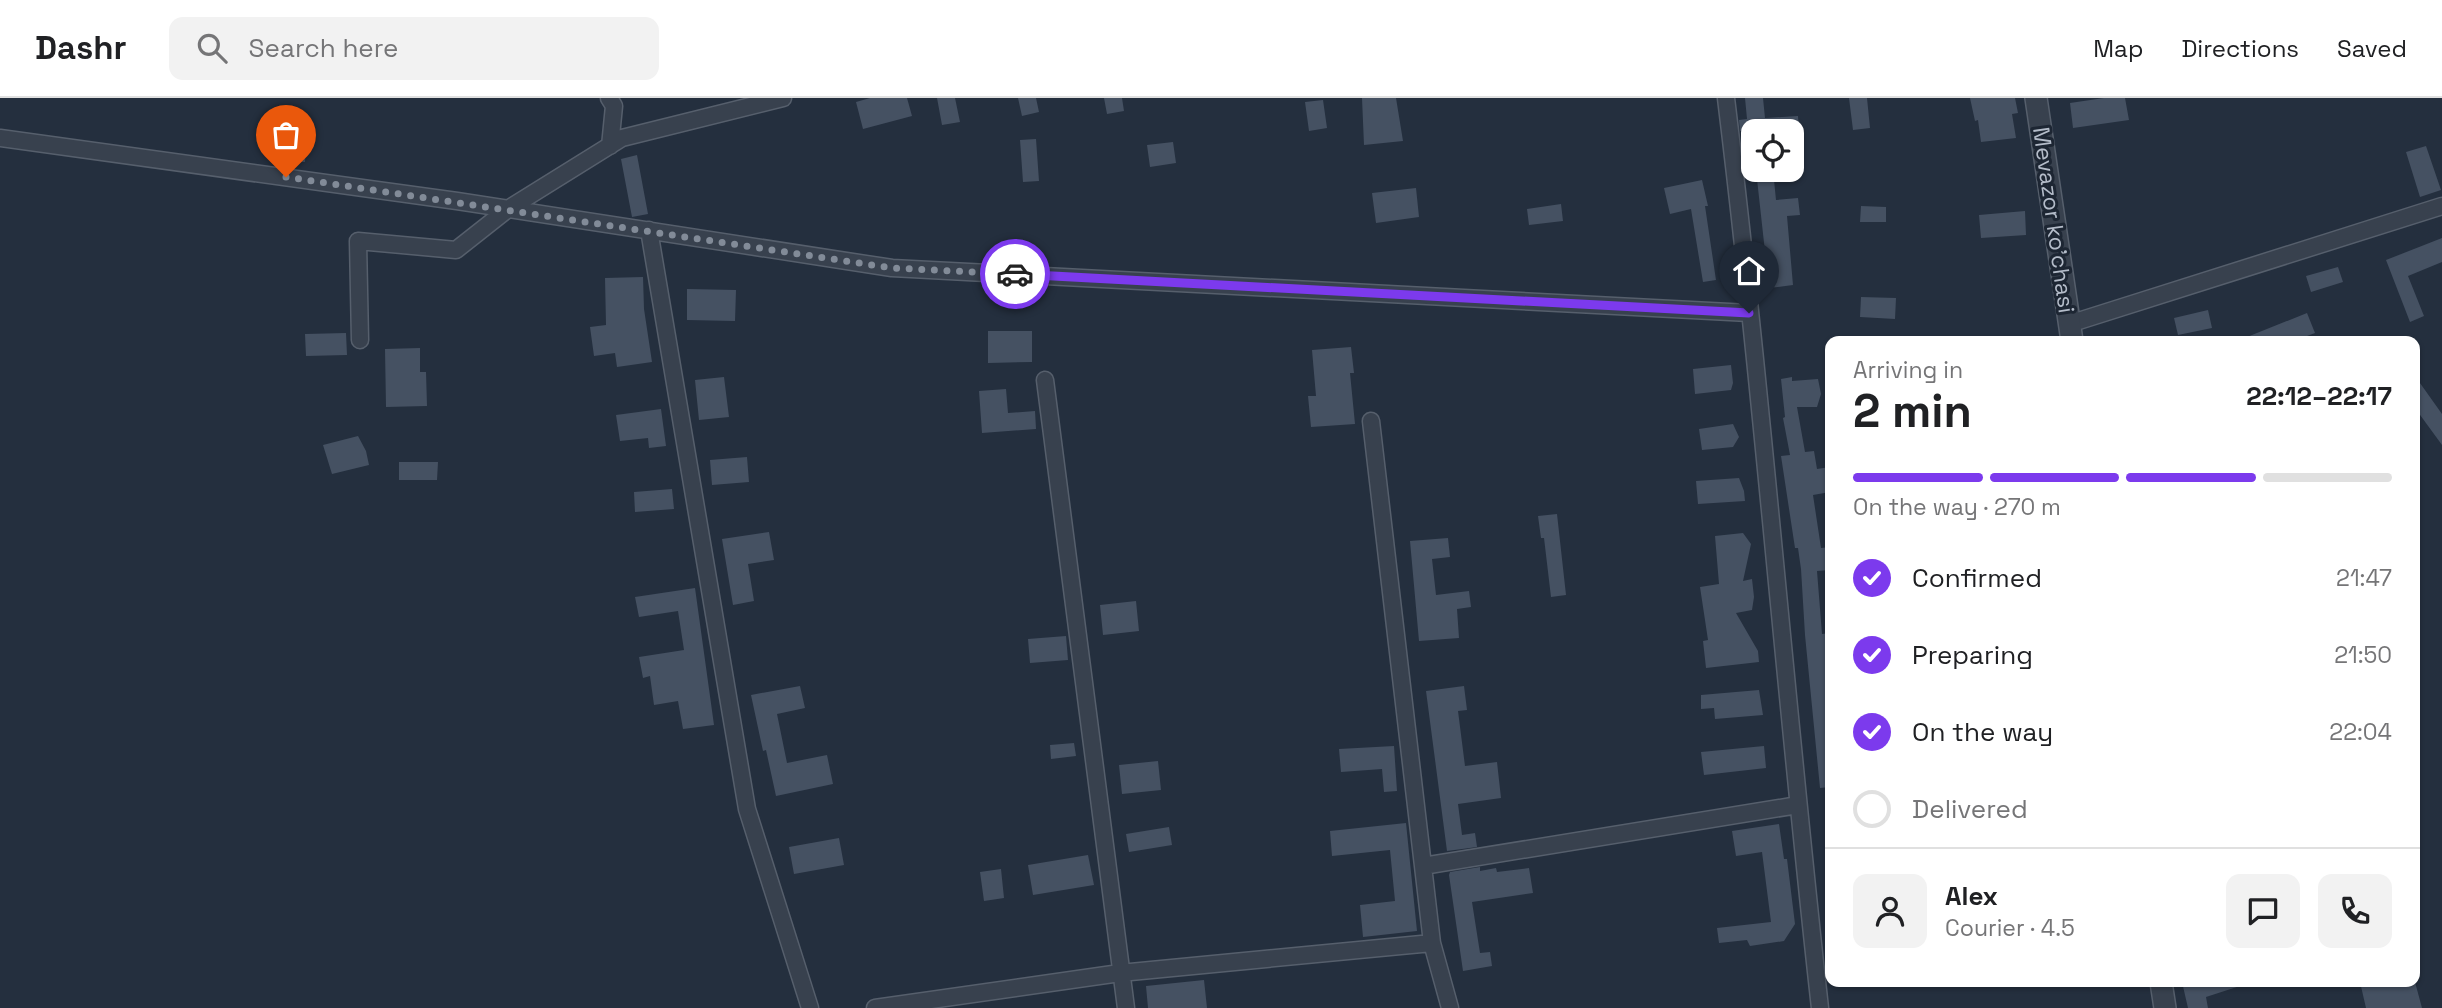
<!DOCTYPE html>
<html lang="en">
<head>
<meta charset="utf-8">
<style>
	body { margin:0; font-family:"Space Grotesk",sans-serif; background:#f2f2f2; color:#202124; height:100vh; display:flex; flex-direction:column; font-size:26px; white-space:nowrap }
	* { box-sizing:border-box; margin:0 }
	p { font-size:23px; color:#757577 }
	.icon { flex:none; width:38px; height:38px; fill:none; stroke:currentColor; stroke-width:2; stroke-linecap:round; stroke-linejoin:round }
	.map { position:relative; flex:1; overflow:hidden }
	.panel { position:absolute; left:1825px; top:238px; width:595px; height:651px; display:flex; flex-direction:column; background:#fff; border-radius:14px; box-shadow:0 2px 5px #0004 }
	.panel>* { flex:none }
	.buttons { position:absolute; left:1741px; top:21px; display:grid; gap:14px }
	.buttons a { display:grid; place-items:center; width:63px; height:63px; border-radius:14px; background:#fff; box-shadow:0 2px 5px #0004; font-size:35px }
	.pin { position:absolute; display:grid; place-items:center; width:60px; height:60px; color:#fff; margin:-72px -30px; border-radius:50% 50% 50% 0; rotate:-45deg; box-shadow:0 0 7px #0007 }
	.pin .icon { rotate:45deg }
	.courier { position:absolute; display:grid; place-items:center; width:70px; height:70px; margin:-35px; border:5px solid #7c3aed; border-radius:50%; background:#fff; color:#222; box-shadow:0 2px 9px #0007 }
	.overview em { font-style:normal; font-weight:600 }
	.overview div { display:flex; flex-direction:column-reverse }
	.overview { display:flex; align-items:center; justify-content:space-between; height:119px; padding:0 28px }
	h1 { font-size:46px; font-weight:600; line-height:52px }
	.bar { display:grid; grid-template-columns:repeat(4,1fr); gap:10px 7px; align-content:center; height:84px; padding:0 28px }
	.bar i { height:9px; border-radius:5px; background:#e0e0e0 }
	.bar .current { background:#7c3aed }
	.bar p { grid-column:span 4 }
	.line { display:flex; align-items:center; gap:18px; padding:0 28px; border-top:2px solid #e0e0e0 }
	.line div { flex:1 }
	.round { display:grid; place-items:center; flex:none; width:74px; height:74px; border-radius:14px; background:#f2f2f2 }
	ol { padding:0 28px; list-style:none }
	li { display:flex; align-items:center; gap:21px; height:77px }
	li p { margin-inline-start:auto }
	li .icon { padding:7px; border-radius:50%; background:#7c3aed; color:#fff; stroke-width:4 }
	li:last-child { color:#757577 }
	li i { width:38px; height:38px; border:4px solid #e0e0e0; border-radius:50% }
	header { display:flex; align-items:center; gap:42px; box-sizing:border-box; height:98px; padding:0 35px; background:#fff; border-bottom:2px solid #e0e0e0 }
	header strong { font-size:33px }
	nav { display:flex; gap:38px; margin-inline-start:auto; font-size:24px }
	.search { width:490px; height:63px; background:#f2f2f2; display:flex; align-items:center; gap:18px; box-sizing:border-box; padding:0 24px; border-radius:14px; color:#757577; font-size:26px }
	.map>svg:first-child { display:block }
</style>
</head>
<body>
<header>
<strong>Dashr</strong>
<div class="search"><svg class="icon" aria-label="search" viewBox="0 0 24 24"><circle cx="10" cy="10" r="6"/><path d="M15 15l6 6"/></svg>Search here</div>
<nav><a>Map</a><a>Directions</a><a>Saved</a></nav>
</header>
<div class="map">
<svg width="2442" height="910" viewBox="0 0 2442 910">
	<rect width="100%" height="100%" fill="#242f3e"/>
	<path fill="#455162" d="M870 0H907L912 18 863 31 856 4Z
		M937 0H955L960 24 942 27Z
		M1018 0H1036L1039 14 1022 18Z
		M1104 0H1122L1124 13 1107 16Z
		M1362 0H1396L1403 43 1364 47Z
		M1745 0H1763L1765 20 1798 18 1799 32 1740 33 1739 22 1747 21Z
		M1849 0H1867L1870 30 1853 32Z
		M1970 0H2015L2018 15 2012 16 2016 40 1981 44 1978 22 1975 23Z
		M2104 0H2125L2129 22 2073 30 2070 5Z
		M1323 2 1327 30 1309 33 1305 4Z
		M1036 41 1039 83 1023 84 1020 42Z
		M1173 44 1176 65 1150 69 1147 47Z
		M2426 48 2441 92 2420 99 2406 54Z
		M280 49 306 50 305 64 279 63Z
		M637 57 648 116 632 119 621 61Z
		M1756 72H1773L1776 102 1798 100 1800 117 1787 118 1793 187 1769 190Z
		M1702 82 1708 108H1705L1716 182 1703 184 1691 111 1670 116 1664 90Z
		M1416 90 1419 119 1376 125 1372 95Z
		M1561 106 1563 123 1529 127 1527 111Z
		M1861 108 1886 109V124H1860Z
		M2025 113 2026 137 1981 140 1979 117Z
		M2442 140V164L2408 178 2424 218 2410 224 2386 162Z
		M2338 169 2343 184 2311 194 2306 178Z
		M643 179 644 211 652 264 617 269 615 255 594 258 590 229 606 227 605 180Z
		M687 191 736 192 735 223 687 222Z
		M1861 199 1896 200 1895 221 1860 219Z
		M2208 212 2212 230 2178 237 2174 220Z
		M2307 215 2315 235 2294 243H2237Z
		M988 233H1032V264L988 265Z
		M346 235 347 257 306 258 305 236Z
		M1351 249 1354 275H1350L1355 326 1311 329 1308 298H1316L1312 252Z
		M420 250V274H426L427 308 386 309 385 251Z
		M1731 267 1733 285 1731 292 1695 296 1693 271Z
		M2415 278 2442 316V347L2415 310Z
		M724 279 729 319 699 322 695 282Z
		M1792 279V283L1818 281 1821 296 1817 309H1797L1805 354 1814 353 1817 371 1830 369V394L1813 397 1821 450 1830 449V472L1817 473 1822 536 1830 535V689L1820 690 1805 537 1801 471 1798 450H1795L1781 358 1790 357 1783 320 1785 319 1781 281Z
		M1006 291 1008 315 1035 313 1036 331 982 335 979 293Z
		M661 311 666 348 649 350 648 340 620 343 616 317Z
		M1733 326 1739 339 1733 349 1702 352 1699 331Z
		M358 338 366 353 369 367 332 376 323 347Z
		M747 359 749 384 712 387 710 362Z
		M399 364H438L437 382H399Z
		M1739 380 1744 393 1745 403 1698 406 1696 383Z
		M672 391 674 411 635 414 634 394Z
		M1557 416 1566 497 1551 499 1544 440H1541L1538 418Z
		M769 434 774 462 748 466 754 503 733 507 722 441Z
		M1743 435 1751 446 1743 483 1752 481 1754 499 1752 512 1736 515 1758 553 1759 564 1706 570 1703 543 1708 542 1700 489 1719 486 1715 438Z
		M1448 440 1450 459 1432 461 1436 497 1469 493 1471 509 1457 511 1459 540 1419 543 1410 443Z
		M695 490 714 627 683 631 678 603 654 607 650 578 643 580 639 559 684 552 678 513 639 519 635 499Z
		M1136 503 1139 533 1103 537 1100 507Z
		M1066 538 1068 562 1030 565 1028 541Z
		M800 588 805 610 777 616 787 665 827 657 833 686 776 698 766 652 763 653 751 597Z
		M1464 588 1467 612 1458 613 1465 668 1497 664 1501 700 1458 706 1462 737 1475 735 1477 749 1447 753 1426 593Z
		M1759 592 1763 617 1715 621 1714 610 1701 611V597Z
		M1074 645 1076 658 1051 661 1050 647Z
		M1394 648 1397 693 1384 694 1382 671 1341 674 1339 651Z
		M1764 648 1766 670 1704 677 1701 654Z
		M1158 663 1161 692 1122 696 1119 667Z
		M1406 725 1417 833 1363 839 1360 807 1395 803 1390 752 1332 758 1330 733Z
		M1779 726 1784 761H1787L1795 826 1784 843 1750 848 1747 842 1719 845 1717 830 1771 824 1762 754 1736 758 1732 733Z
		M1169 729 1172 747 1129 754 1126 736Z
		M839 740 844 767 794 776 789 749Z
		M1088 757 1094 787 1033 797 1028 767Z
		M1480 769V773L1496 770 1497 774 1529 770 1533 795 1472 804 1480 855 1490 854 1492 868 1463 873 1449 777 1450 774Z
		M1001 771 1004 800 984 803 980 774Z
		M1204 882 1207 910H1148L1146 888Z
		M2182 884H2243V887L2206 899 2208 910H2188Z
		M2360 884H2415L2422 910H2366Z"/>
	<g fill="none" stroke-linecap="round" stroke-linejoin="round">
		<g stroke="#565f6c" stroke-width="19">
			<path id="minor" d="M609 0 614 8 610 48
				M1726 0C1763 303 1786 607 1820 910
				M0 40 457 103 892 170 1749 215
				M649 132 747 711 810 910
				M2069 226 2442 108
				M360 242 358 143 456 152 508 111 622 40 783 0
				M1045 282 1126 910
				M1423 768 1798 707
				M1432 845 1450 910
				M875 910 1120 875 1432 845 1371 323"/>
		</g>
		<g stroke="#565f6c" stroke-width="24">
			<path id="tertiary" d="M2036 0 2072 243
				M2161 884 2165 910"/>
		</g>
		<use href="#minor" stroke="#38414e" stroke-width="16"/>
		<use href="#tertiary" stroke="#38414e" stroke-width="21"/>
	</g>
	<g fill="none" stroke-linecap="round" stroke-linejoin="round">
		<path stroke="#828b98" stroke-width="7" stroke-dasharray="0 12.6" d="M286 79 892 170 1015 176"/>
		<path stroke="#7c3aed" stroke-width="9" d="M1015 176 1749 215"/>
	</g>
	<g text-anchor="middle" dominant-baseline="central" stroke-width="6" stroke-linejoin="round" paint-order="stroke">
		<g font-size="23" fill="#b4bcc9" stroke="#1d2633">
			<text transform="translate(2054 122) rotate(82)">Mevazor ko'chasi</text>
		</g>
	</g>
</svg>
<div class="buttons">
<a><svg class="icon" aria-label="locate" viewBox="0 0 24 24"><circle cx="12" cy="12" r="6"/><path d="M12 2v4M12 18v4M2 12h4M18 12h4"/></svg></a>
</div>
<div class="pin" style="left:286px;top:79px;background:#ea580c"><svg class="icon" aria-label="bag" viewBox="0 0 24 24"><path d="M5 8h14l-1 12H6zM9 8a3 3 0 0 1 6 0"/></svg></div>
<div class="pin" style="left:1749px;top:215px;background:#1f2937"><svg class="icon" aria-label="home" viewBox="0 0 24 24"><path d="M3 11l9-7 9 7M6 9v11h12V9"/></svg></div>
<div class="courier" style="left:1015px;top:176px"><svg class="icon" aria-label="car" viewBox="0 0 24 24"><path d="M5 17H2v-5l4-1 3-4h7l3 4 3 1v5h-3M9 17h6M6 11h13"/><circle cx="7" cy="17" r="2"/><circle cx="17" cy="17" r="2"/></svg></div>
<section class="panel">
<div class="overview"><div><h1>2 min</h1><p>Arriving in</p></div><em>22:12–22:17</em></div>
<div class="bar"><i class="current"></i><i class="current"></i><i class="current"></i><i></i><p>On the way · 270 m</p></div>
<ol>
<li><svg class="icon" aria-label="check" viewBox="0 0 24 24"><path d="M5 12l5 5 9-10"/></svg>Confirmed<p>21:47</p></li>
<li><svg class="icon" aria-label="check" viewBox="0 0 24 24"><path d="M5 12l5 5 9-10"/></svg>Preparing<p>21:50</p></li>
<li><svg class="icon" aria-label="check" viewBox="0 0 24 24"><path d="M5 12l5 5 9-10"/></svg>On the way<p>22:04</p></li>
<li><i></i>Delivered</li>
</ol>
<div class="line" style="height:126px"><a class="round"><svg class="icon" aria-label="person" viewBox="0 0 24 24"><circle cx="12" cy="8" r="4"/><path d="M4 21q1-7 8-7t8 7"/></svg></a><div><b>Alex</b><p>Courier · 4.5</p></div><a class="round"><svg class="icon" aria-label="chat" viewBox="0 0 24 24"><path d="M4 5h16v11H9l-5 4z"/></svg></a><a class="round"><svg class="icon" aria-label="phone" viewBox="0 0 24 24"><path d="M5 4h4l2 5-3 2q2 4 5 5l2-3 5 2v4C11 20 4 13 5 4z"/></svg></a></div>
</section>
</div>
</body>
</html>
